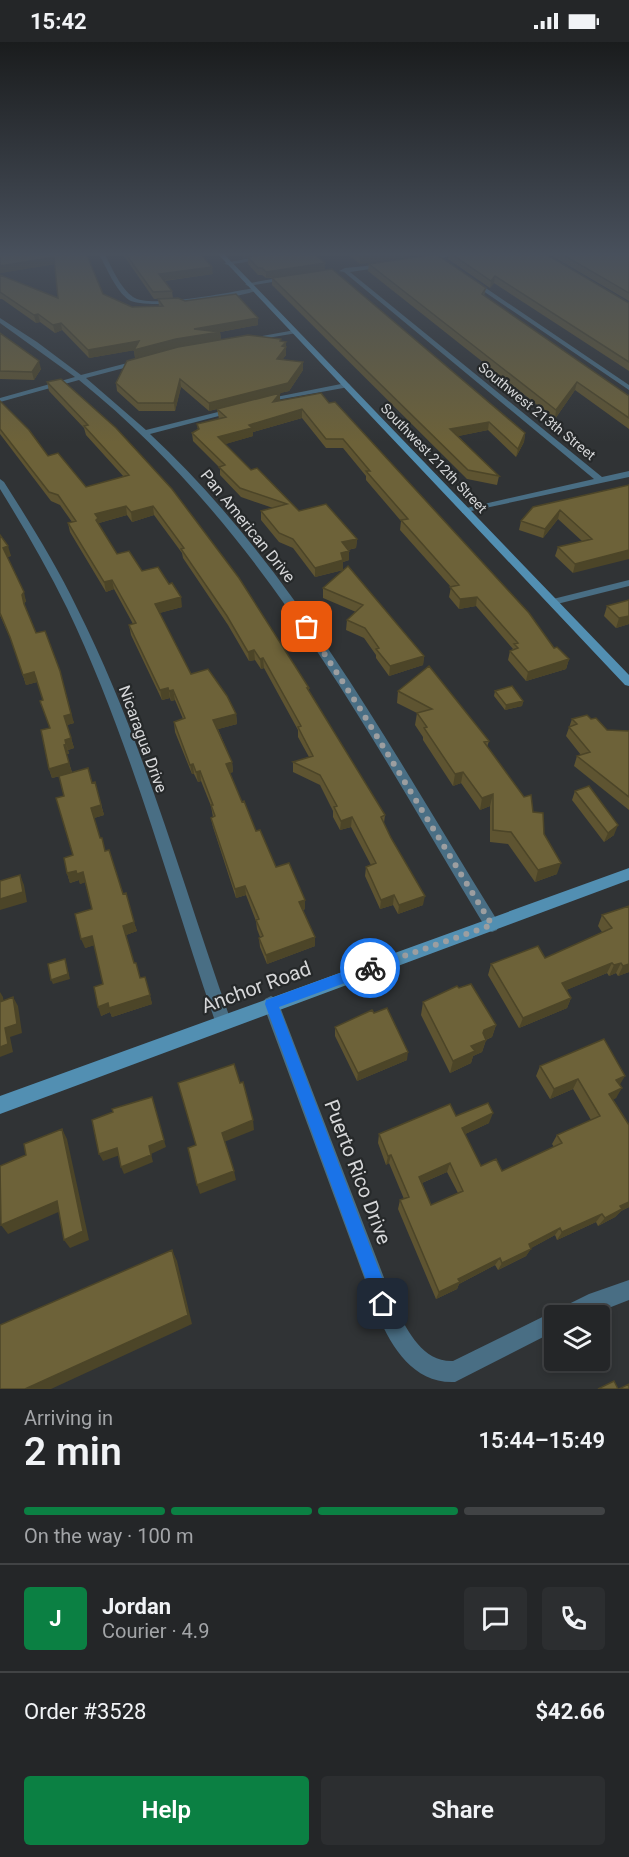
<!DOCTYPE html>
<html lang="en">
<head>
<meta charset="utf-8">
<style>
	body { margin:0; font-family:Roboto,sans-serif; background:#2c2e30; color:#f1f3f6; height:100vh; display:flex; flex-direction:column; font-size:22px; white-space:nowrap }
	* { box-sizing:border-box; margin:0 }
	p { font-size:20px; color:#a3a5a8 }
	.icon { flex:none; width:33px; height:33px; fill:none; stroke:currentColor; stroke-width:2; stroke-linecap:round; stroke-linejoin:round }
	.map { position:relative; height:1347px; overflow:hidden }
	.details { display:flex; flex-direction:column; background:#242628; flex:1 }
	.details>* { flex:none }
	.fabs { position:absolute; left:544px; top:1263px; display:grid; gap:12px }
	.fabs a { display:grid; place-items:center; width:66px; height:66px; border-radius:6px; background:#242628; box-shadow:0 3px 9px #0003,0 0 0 2px #414345; font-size:30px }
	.pin { position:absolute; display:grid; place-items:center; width:51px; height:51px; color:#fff; margin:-26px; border-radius:12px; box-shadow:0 3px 9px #0006 }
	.courier { position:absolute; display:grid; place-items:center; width:60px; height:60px; margin:-30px; border:4px solid #1a73e8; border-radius:50%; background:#fff; color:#222; box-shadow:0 2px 8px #0007 }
	.summary em { font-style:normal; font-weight:600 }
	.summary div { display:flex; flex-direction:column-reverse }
	.summary { display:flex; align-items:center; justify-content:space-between; height:102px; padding:0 24px }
	h1 { font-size:39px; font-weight:600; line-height:45px }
	.bar { display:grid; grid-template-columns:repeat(4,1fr); gap:9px 6px; align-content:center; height:72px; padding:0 24px }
	.bar i { height:8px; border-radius:4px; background:#414345 }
	.bar .selected { background:#0b8043 }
	.bar p { grid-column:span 4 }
	.line { display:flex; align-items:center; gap:15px; padding:0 24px; border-top:2px solid #414345 }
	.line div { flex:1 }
	.round { display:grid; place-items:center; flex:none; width:63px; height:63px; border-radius:6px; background:#2c2e30 }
	.cta { display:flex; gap:12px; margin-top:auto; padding:12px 24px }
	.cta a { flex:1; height:69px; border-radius:6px; background:#0b8043; color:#fff; font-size:24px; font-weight:600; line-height:69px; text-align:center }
	.cta a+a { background:#2c2e30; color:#f1f3f6 }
	.status { display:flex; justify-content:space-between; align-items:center; height:42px; padding:0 30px; background:#242628; direction:ltr }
	.status svg { height:16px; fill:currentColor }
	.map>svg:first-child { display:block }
</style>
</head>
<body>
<div class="status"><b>15:42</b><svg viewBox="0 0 49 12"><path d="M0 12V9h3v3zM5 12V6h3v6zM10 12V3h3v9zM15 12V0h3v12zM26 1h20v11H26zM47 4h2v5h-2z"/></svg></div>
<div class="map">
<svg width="629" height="1347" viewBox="0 0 629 1347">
	<rect width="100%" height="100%" fill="#303335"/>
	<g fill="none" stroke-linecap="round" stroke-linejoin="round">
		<path fill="#496e84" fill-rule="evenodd" d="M98 211H104C112 225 119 245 133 255 150 267 231 250 254 246L257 248C240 257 145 268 129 258 115 248 107 226 98 211Z
			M449 211H465L425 219 422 217Z
			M262 214 264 217 227 223 224 221Z
			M386 222 384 225 350 230 602 435 629 429V435L462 471V467L594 437 344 230 339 229 345 226Z
			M289 234 291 237 248 244 245 242Z
			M470 238H474L629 343V348L470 240Z
			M0 276 37 300 81 333 143 317V321L86 336 146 388 234 366V370L150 392C297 529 392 710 497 878L499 883 497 888 492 890 487 888C366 689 264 487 79 338L0 360V356L75 335 0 281Z
			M295 288 298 290 297 291 249 299 246 297Z
			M346 341 350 343 349 345 265 360 261 358Z
			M0 437 4 440C30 481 56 522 77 566 143 697 182 841 231 979L229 984 223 987 217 984 215 979C168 841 130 698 67 566 47 525 24 486 0 447Z
			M629 538V544L553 563 548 560 549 558Z
			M271 954 277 957 279 962 396 1267C409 1291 423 1320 453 1319L589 1252 629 1238V1258L588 1274H555V1289L455 1340C415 1342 392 1307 378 1273L263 962 265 957Z"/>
		<path fill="#528fb2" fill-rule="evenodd" d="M217 211H223L629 633V644L625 643Z
			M629 826V838L0 1072V1054Z"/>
	</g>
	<path fill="#5e5431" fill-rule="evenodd" d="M86 211 103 252 132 265 159 264 158 257 258 283 220 290 221 298 176 305 135 316 134 308 89 316 62 288 55 291 40 280 36 281 2 257H0V233L58 256 55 222 0 231V213Z
		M122 211H200L213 232 165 239 172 249 173 256 154 257Z
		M346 211H430L360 222Z
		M448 211H544L629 261V329L494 241 490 246 448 217Z
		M547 211H629V259Z
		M248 215 325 228 274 235 525 391 524 400 516 415 488 388 458 394 499 434 497 443 467 437 272 243V236H266L262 233H258L248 222Z
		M369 222 486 246 484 254 629 354V387L575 348 555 377 368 229Z
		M0 291 41 327 34 338 0 337Z
		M281 299 286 300V313L282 318 303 320V328L289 349 280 351V359L329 361 554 606 569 617 566 627 526 639 508 618 510 609 513 607 476 564 459 567 449 555 451 545 400 488 401 479 366 438V434L343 406H326L302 376 253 390V394L225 402 251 428 299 469 357 497 356 506 348 508 349 509V518L343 520V528L315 535 293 506 279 500 261 478V469L273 466 241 455 220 433V426L193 399 192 391 198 388 197 382 219 377 217 367 260 356 209 369 181 345 175 369H139L117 349 116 341Z
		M61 337 309 646V650L385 773 384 781 423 863 398 872 393 863 380 867 365 834 366 825 371 823 351 785 340 788 333 775V769L320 743 293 730V720L309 715 298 695V688L264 626 261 627 255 618 249 619 228 583 183 516 182 511 154 473 132 480 127 473 99 481V483L117 512 142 529 182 565 159 571 191 632 236 672 237 682 218 687 232 720 233 730 229 731 242 760 256 789 276 825 305 867 303 868 315 895V904L267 922 260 905 259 896 260 895 257 887 256 879 246 853 236 856 213 785 211 776 213 775 211 764 201 739 198 740 194 732H192L175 690 174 680 183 677 175 658 171 659 170 656 162 658 131 593 129 583 133 582 114 547 106 550 70 490 68 481 72 480 60 463 51 459 0 392V359L48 414 86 445 124 435 86 393 84 386 49 349 47 340Z
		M629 443 573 531 555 514 558 505 582 499 558 477 543 496 519 488 521 479Z
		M0 493 11 514 7 515 26 559 24 562 25 564 74 681 67 683 74 706 68 708 69 712H66L72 730 92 741 95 740 104 773 94 776 100 796 123 852 137 889 126 893 134 921 140 936 145 935 152 962 112 975 110 970 101 974 103 942 94 903 85 906 92 867 85 840 80 842 79 838 70 841 67 831 73 813 64 754 60 734 52 736 49 727 50 686 40 659 43 658 37 640 26 643 14 605 0 573Z
		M348 524 424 614 423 623 389 634 376 616V613L364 596 346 588 347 578 356 570 323 556V546Z
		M629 558V582L616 586 604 574 607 564Z
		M429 624 489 699 487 705 533 770 544 792 557 832 535 840 508 802 490 800V764L480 768 461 741 453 744 423 698V695L415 683 417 671 397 661 398 649Z
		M495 649 523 659 522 664 505 668 494 654Z
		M572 677H591L607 688 629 689V768L574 724 577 714 581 713 566 694Z
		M575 749 614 793 604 800 572 758Z
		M629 864V930L618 934 616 931 609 934 607 931 566 948 571 956 567 966 519 986 488 933 491 922 545 916 602 890 598 884 602 873Z
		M459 946 496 983 492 995 486 998 482 1010 473 1014 471 1021 450 1031 421 973 423 960Z
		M374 971 407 1018 357 1039 335 994V985Z
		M540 1024 620 1043 616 1056 613 1057 629 1083V1165L621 1169 615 1175 598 1184 596 1180 557 1198 555 1193 531 1206 526 1214 498 1228 495 1223 459 1242 457 1247 436 1257 398 1167 400 1158 404 1157 389 1121 386 1123 378 1101 379 1092 456 1074 489 1081 465 1092 481 1124 502 1129 554 1105 552 1102 557 1093 591 1078 573 1047 550 1057 536 1034ZM447 1130 458 1151 431 1163 422 1141Z"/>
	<path fill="#4c4528" d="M242 211H268L242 216Z
		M385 211H430L360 222V215Z
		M54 215 56 222 0 231V224Z
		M325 221V228L266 236V230Z
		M212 225 213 232 160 239 159 232Z
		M495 234 494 241 490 246 491 239Z
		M38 272 40 280 36 281 34 273Z
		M258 276V283L220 290 221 298 176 305 135 316 134 308H136L89 316 88 308 194 287Z
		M61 281 62 288 55 291 53 283Z
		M286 300V313L277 325V317L282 304Z
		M39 319 41 327 34 338 32 330Z
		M303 320V328L289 349 280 351V359L273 360 280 351 209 369V361Z
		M180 337 181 345 175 369 174 361Z
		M577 340 575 348 555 377 556 368Z
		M302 367V376L253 390V394L219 404 218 395 249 383Z
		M489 380 488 388 449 396 450 387Z
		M525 391 524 400 516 415 518 407Z
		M126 464 127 473 99 481 100 486 98 487 95 472Z
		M153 464 154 473 132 480 131 470Z
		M560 468 558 477 543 496 545 487Z
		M357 497 356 506 342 509V500Z
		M8 504 11 514 6 515 3 506Z
		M629 508V517L573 531 575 522Z
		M349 509V518L343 520V528L315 535V526L341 511Z
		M112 538 114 547 106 550 104 540Z
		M24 550 26 559 24 562 22 553Z
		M181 555 182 565 156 572 155 562Z
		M477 555 476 564 459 567 460 557Z
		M629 574V582L616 586 619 576Z
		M254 608 255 618 249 619 248 610Z
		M424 614 423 623 389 634 390 624Z
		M263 616 264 626 261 627 260 617Z
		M569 617 566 627 526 639 528 630Z
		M60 629 74 681 67 683 64 674Z
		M34 630 37 640 26 643 23 633Z
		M168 646 170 656 162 658 160 648Z
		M173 648 175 658 171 659 169 649Z
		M523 659 522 664 505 668 506 663Z
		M236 672 237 682 215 688 213 678Z
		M71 696 74 706 68 708 65 698Z
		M66 702 69 712H66L64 703Z
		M232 720 233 730 227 732 226 722Z
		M69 721 72 731 52 736 49 727Z
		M193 722 194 732H192L190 723Z
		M200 729 201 739 198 740 196 730Z
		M463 730 461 741 453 744 455 732Z
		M493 752 490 764 480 768 482 756Z
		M101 763 104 773 94 776 91 766Z
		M352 775 351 785 340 788 341 779Z
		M618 783 614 793 604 800 608 791Z
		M561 821 557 832 535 840 538 828Z
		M76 829 83 830 86 840 80 842 79 838 70 841 67 831Z
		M20 833 24 843 27 860 0 868V857Z
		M245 844 246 853 236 856 235 847Z
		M394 853 393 863 380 867 381 858Z
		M425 854 423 863 398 872 399 863Z
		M305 858V867L299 869V860Z
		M134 880 137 889 126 893 123 884Z
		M92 894 95 903 85 906 81 897Z
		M315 895V904L267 922 266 913Z
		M65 917 70 937 53 942 51 938Z
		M612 921 607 931 557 952 562 941Z
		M621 921 616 931 609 934 614 923Z
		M629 922V930L618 934 623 924Z
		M0 950 3 955 5 969 0 960Z
		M150 953 152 962 112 975 110 970 101 974 98 965 108 961Z
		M13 955 18 964 22 991 10 995 13 1010 0 1015V1005Z
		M571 956 567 966 519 986 523 976Z
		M496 983 492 995 480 1000 486 998 482 1010 473 1014 471 1021 450 1031 453 1019 471 1004 484 988Z
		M408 1010 407 1018 357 1039 358 1031Z
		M625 1034 619 1044 616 1038Z
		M578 1037 573 1047 550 1057 554 1047Z
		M622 1046 616 1056 604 1061 609 1052Z
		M152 1055 166 1105 151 1112 153 1120 124 1132 121 1125 149 1104Z
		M493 1071 489 1081 459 1095 462 1086Z
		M253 1078 254 1088 224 1100 222 1091Z
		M62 1087 67 1097 89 1198 70 1206 64 1198Z
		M117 1106 120 1113 103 1119 99 1112Z
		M391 1113 389 1121 386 1123 388 1114Z
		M450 1121 447 1130 417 1143 419 1135Z
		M234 1129 236 1138 200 1152 197 1143Z
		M57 1159 63 1168 8 1192 1 1183Z
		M629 1160V1165L621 1169 615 1175 598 1184 605 1176 620 1164Z
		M602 1172 596 1180 557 1198 562 1190Z
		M560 1186 555 1193 524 1210 529 1202Z
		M531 1207 526 1214 498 1228 502 1221Z
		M172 1208 177 1219 192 1282 51 1347H25Z
		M500 1216 495 1223 459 1242 457 1247 436 1257 439 1250 458 1237Z"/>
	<path fill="#6d6239" stroke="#4c4528" stroke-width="1.5" fill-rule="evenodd" d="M9 211H86L103 252 132 265 163 264 158 257 178 256 185 259 236 252 258 276 194 287 220 290 176 297 134 308 139 299 88 308 61 281 53 283 38 272 34 273 0 250V233L58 256 54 215 0 224V213Z
		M125 211H200L212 225 159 232 172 249 153 250Z
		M271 211H314L325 221 266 230 262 226H258L248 215Z
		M355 211H385L360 215Z
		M450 211H544L629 261V320L495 234 491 239Z
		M560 211H629V251Z
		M436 212 486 246 482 252 629 354V376L577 340 556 368 369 222Z
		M332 227 525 391 518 407 489 380 450 387 499 434 468 428 272 236Z
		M0 291 39 319 32 330 0 329Z
		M248 293 281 297 280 299 286 300 282 304 286 305 277 317 303 320 288 341 209 361 180 337 174 361H138L116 341 127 319 178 305Z
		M61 337 116 386 172 447 239 536 309 646H307L385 773 381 775 391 796 425 854 399 863 394 853 381 858 366 825 376 821 352 775 341 779 334 765 337 764 320 733 293 720 313 714 298 685 301 684 263 616 260 617 254 608 248 610 227 574 181 507 184 506 153 464 131 470 126 464 95 472 98 476 96 478 117 512 129 509 142 529 158 525 169 542 172 541 181 555 155 562 191 632 208 627 227 654 236 672 213 678 232 720 226 722 242 760 244 759 256 789 260 788 276 825 289 821 305 858 299 860 315 895 266 913 259 896 263 894 256 878 259 877 245 844 235 847 211 776 215 774 211 763H213L200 729 196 730 193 722 190 723 174 680 185 676 173 648 169 649 168 646 160 648 129 583 136 581 112 538 104 540 68 481 76 479 58 453 49 450 0 387V359L29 388 48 414 58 411 86 445 129 433 84 384 88 383 47 340Z
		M280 351 273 360 321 351 329 361 335 360 529 571 554 606 557 605 569 617 528 630 510 609 518 606 514 602 518 601 477 555 460 557 450 545 459 543 401 478 408 477 366 429H370L343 397H326L302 367 249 383 252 386 218 395 251 428 257 426 299 469 326 462 357 497 342 500 349 509 341 511 343 518 315 526 293 497 279 491 261 469 287 462 240 446 219 425 225 423 192 391 199 387 197 382 226 375 217 367Z
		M629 443V508L575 522 558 505 592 497 560 468 545 487 521 479 533 465Z
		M0 493 8 504 3 506 24 550 22 553 24 562 36 591 45 589 60 629 71 672 64 674 71 696 65 698 66 702 64 703 69 721 49 727 41 688 50 686 40 659 43 658 34 630 23 633 10 595 0 571Z
		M348 524 424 614 390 624 376 607 379 606 365 586 347 578 363 563 323 546Z
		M629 558V574L619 576 607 564Z
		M429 624 489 699 484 700 524 755 531 753 533 770 543 771 544 792 561 821 538 828 511 790 493 788V752L482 756 463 730 455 732 424 686 427 685 417 671 432 667 398 649Z
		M512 644 523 659 506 663 495 649Z
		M587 673 591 677 596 676 607 688 629 689V755L577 714 590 710 569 685 577 682 572 677Z
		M88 726 92 741 95 740 101 763 91 766 100 796H102L105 809 109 808 123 852 126 851 134 880 123 884 134 921H136L140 936 145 935 150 953 109 966 108 961 98 965 94 945 103 942 92 894 81 897 75 872 92 867 83 830 77 832 76 829 67 831 64 816 73 813 56 756 64 754 59 734Z
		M589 744 618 783 608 791 575 749Z
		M20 833 23 850 0 857V839Z
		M629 864V922L623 924 621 921 614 923 612 921 562 941 571 956 523 976 491 922 538 904 545 916 612 886 602 873Z
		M65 917 68 932 51 938 48 922Z
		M471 942 496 983 484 988 483 991 486 998 471 1004 475 1009 453 1019 423 960 457 944 459 946Z
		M13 955 17 982 5 986 8 1002 0 1005V957V960Z
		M387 966 408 1010 358 1031 335 985 372 968 374 971Z
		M604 997 625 1034 616 1038 622 1046 609 1052 629 1083V1160L620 1164 622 1167 605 1176 602 1172 562 1190 560 1186 529 1202 531 1207 502 1221 500 1216 458 1237 460 1240 439 1250 400 1158 409 1155 391 1113 388 1114 379 1092 450 1062 456 1074 488 1061 493 1071 462 1086 481 1124 496 1117 502 1129 562 1101 557 1093 600 1074 578 1037 554 1047 540 1024ZM450 1121 463 1149 431 1163 419 1135Z
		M234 1022 240 1041 243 1040 253 1078 222 1091 234 1129 197 1143 188 1106 196 1103 178 1041Z
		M152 1055 164 1098 149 1104 151 1113 121 1125 117 1106 99 1112 92 1078 113 1070 112 1067Z
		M62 1087 83 1189 64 1198 57 1159 1 1183 0 1124 26 1113 24 1102Z
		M172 1208 188 1273 25 1347H0V1283Z
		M614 1339 618 1347H598Z
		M629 1342V1347H619Z"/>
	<linearGradient id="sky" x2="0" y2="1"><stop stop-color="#1a1c1d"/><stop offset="0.53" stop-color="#48505c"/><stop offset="1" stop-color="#48505c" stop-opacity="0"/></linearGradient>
	<rect width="629" height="400" fill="url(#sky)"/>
	<path fill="#1a73e8" d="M370 920 375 922 377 926 375 930 279 965 392 1262 389 1267 383 1270 378 1267 375 1262 265 962 266 958Z"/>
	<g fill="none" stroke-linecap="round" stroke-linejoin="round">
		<path stroke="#9c9ea0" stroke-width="6" stroke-dasharray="0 10.8" d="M307 585 359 665 492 883 370 926"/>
	</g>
	<g text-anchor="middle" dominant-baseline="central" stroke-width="4.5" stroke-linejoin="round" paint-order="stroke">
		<g font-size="14" fill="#d6d7d9" stroke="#26292a">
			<text transform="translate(537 369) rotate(39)">Southwest 213th Street</text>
			<text transform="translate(434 416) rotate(46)">Southwest 212th Street</text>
		</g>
		<g font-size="16" fill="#d6d7d9" stroke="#26292a">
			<text transform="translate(248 484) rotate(51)">Pan American Drive</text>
			<text transform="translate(143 697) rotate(70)">Nicaragua Drive</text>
		</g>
		<g font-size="20" fill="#d6d7d9" stroke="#26292a">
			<text transform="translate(256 945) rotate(-20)">Anchor Road</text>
			<text transform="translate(358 1130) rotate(69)">Puerto Rico Drive</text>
		</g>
	</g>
</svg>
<div class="fabs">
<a><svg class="icon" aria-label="layers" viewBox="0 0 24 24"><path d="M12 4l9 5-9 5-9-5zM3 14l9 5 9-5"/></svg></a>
</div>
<div class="pin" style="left:307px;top:585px;background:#ea580c"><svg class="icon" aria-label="bag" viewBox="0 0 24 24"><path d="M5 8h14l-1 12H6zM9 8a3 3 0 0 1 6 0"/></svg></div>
<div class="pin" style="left:383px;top:1262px;background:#1f2937"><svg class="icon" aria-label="home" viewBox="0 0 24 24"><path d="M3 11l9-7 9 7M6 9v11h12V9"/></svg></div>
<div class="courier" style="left:370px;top:926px"><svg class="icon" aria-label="bike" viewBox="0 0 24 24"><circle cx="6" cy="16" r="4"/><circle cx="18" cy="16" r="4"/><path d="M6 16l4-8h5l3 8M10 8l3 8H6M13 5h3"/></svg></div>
</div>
<section class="details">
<div class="summary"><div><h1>2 min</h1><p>Arriving in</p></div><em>15:44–15:49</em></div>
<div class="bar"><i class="selected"></i><i class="selected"></i><i class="selected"></i><i></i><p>On the way · 100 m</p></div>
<div class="line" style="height:108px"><b class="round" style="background:#0b8043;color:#fff">J</b><div><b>Jordan</b><p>Courier · 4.9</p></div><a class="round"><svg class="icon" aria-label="chat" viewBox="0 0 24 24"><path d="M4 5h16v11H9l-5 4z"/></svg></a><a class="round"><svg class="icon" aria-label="phone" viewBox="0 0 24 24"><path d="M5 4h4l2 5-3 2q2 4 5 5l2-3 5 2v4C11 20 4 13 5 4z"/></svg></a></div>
<div class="line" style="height:78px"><div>Order #3528</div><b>$42.66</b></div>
<div class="cta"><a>Help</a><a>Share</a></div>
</section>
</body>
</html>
